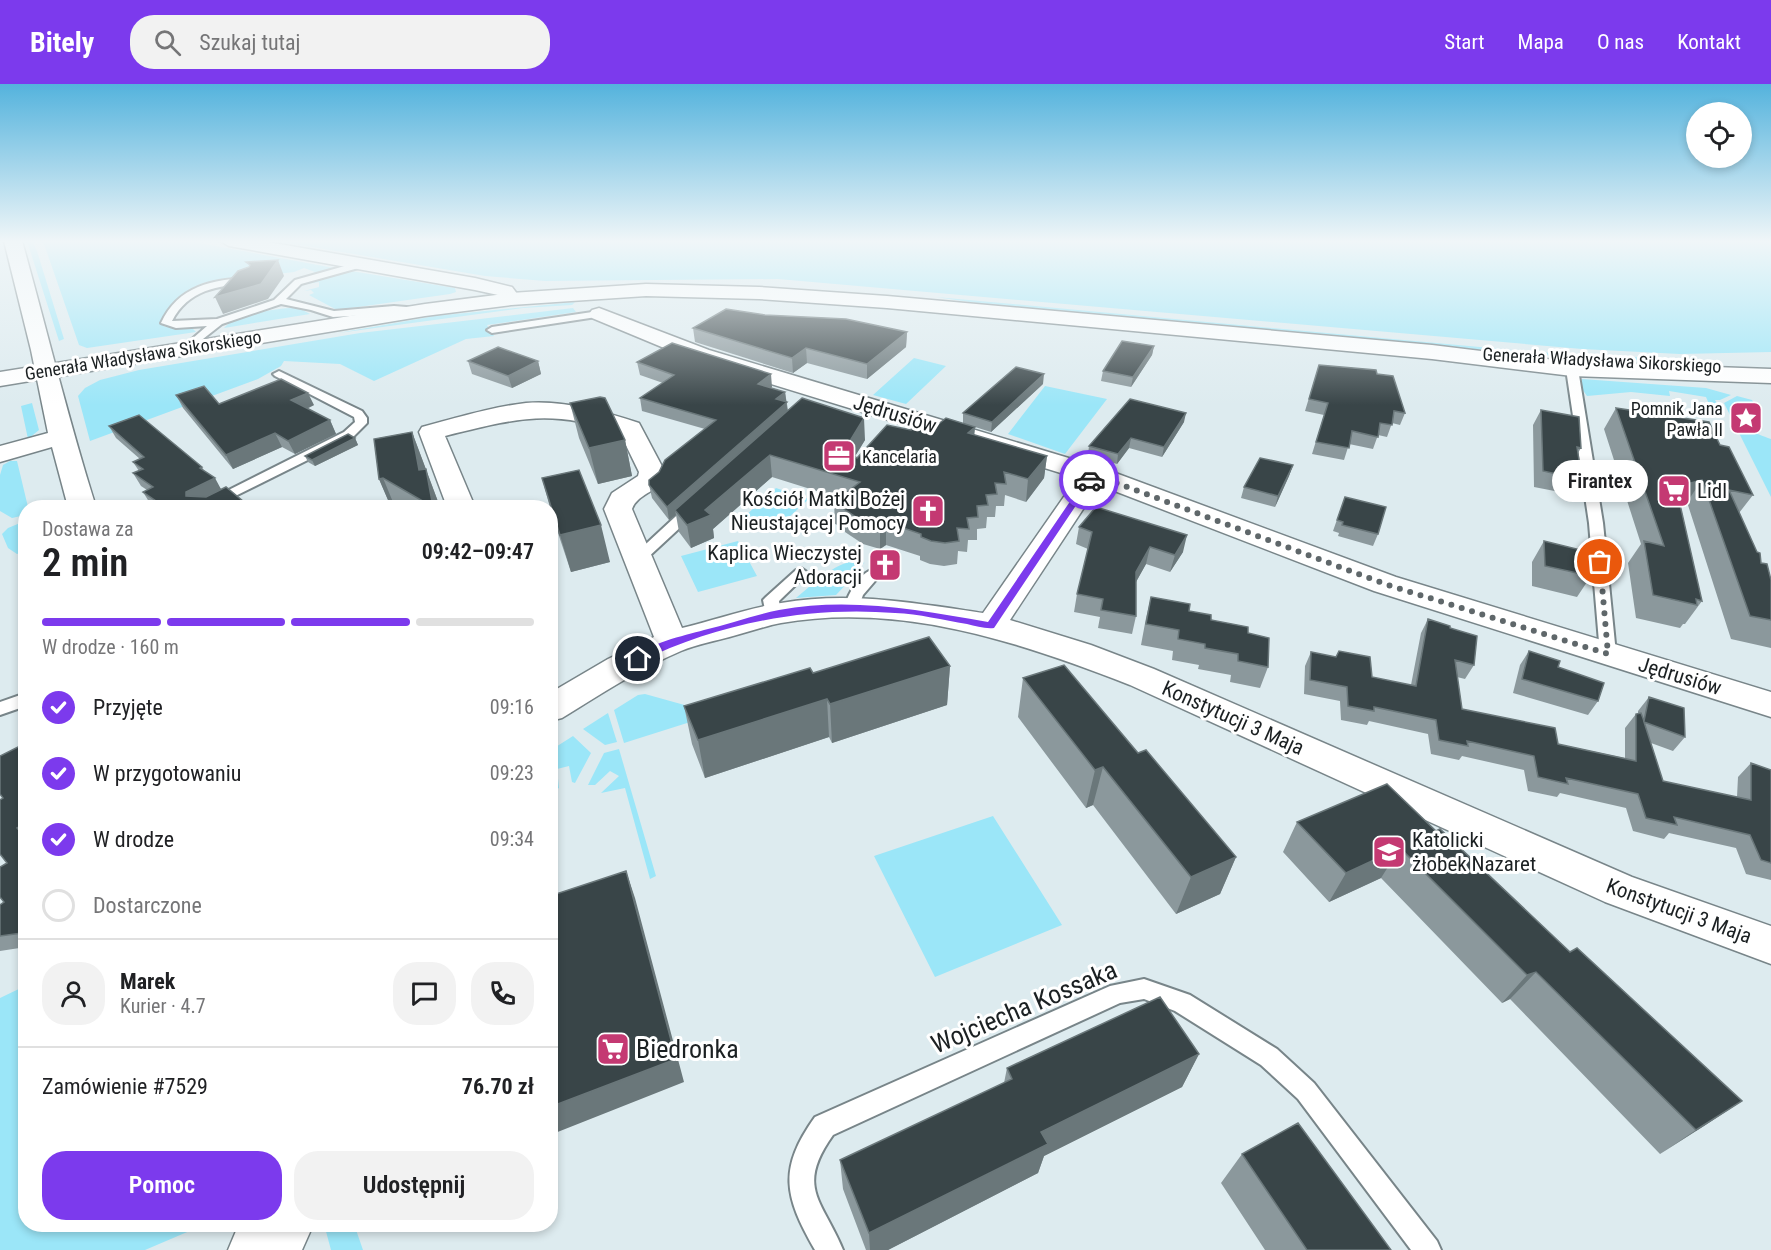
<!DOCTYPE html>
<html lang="pl">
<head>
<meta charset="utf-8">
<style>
	body { margin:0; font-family:"Roboto Condensed",sans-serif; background:#f2f2f2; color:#202124; height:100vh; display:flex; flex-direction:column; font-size:22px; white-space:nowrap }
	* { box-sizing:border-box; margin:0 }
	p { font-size:20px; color:#757577 }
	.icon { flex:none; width:33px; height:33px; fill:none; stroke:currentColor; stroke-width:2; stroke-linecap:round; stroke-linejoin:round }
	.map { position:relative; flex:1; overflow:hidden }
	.drawer { position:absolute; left:18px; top:416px; width:540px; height:732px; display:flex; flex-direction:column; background:#fff; border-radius:24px; box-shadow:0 3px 9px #0003 }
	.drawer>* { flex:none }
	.tools { position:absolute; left:1686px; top:18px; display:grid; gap:12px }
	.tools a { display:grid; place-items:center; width:66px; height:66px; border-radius:50%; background:#fff; box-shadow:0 3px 9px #0003; font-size:30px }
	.pin { position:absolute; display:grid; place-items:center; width:51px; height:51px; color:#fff; margin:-26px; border:3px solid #fff; border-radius:50%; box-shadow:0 2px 6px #0007 }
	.courier { position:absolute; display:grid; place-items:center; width:60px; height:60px; margin:-30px; border:4px solid #7c3aed; border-radius:50%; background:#fff; color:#222; box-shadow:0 2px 8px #0007 }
	.bubble { position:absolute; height:42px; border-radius:21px; background:#fff; box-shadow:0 3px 9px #0003; font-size:20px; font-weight:600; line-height:42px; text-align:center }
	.overview em { font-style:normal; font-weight:600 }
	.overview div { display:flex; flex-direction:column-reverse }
	.overview { display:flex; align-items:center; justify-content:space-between; height:102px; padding:0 24px }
	h1 { font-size:39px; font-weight:600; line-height:45px }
	.bar { display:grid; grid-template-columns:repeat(4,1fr); gap:9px 6px; align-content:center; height:72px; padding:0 24px }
	.bar i { height:8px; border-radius:4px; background:#e0e0e0 }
	.bar .selected { background:#7c3aed }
	.bar p { grid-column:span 4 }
	.line { display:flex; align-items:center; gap:15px; padding:0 24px; border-top:2px solid #e0e0e0 }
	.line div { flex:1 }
	.round { display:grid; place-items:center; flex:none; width:63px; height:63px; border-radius:24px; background:#f2f2f2 }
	ol { padding:0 24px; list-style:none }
	li { display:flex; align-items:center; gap:18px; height:66px }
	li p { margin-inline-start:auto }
	li .icon { padding:6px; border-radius:50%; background:#7c3aed; color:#fff; stroke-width:4 }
	li:last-child { color:#757577 }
	li i { width:33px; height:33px; border:3px solid #e0e0e0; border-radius:50% }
	.cta { display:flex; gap:12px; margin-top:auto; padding:12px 24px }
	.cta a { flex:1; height:69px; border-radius:24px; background:#7c3aed; color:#fff; font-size:24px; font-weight:600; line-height:69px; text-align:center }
	.cta a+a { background:#f2f2f2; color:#202124 }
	header { display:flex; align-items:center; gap:36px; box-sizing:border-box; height:84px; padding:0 30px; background:#7c3aed; color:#fff }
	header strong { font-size:28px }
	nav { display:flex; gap:33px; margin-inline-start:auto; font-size:21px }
	.search { width:420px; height:54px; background:#f2f2f2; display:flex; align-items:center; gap:15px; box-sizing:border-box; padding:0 21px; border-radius:24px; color:#757577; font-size:22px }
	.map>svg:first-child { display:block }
</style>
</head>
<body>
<header>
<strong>Bitely</strong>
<div class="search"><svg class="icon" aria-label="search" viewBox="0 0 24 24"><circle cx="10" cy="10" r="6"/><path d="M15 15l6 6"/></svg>Szukaj tutaj</div>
<nav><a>Start</a><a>Mapa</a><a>O nas</a><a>Kontakt</a></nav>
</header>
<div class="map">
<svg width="1771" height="1166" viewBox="0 0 1771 1166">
	<rect width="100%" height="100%" fill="#ddebef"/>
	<path fill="#9be6f8" d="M27 157H32L37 167 64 255 59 257Z
		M43 157H188L334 184 306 192 315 188 304 184 294 188 203 199 190 205 160 238 165 243 192 244 196 248 87 264 79 261Z
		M277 157H1771V268L1680 270 1582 265 778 195 545 197 485 192Z
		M351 187 455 204 456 208 450 210 337 226 309 211 314 209 311 206 304 207 319 203V198L307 200 309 199Z
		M936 213 1534 268 1670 275 1675 278 1540 271 976 219Z
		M575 218 572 221 523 224 338 249 435 232Z
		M299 224 310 230 224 244C236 230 280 223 299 224Z
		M573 224 576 228 487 241 494 252 466 255 374 297 340 280 284 277 281 282 258 295 90 357 78 312 85 304 100 296 139 286 360 249Z
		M914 274 946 282 906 320 873 311Z
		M1582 295 1706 304 1731 311 1720 316H1715L1718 321 1709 320 1706 313 1669 307 1670 312 1631 308 1587 312 1582 305Z
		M1045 302 1107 315 1065 370 1008 350Z
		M1737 312 1752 316 1755 321 1737 322 1736 326 1730 328C1739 344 1755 349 1771 355V413L1724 319Z
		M32 319 39 346 28 355 21 322Z
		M10 377H17L28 423H26L25 431 12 434 0 427V391L3 381Z
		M776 404 809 415 777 444 744 433Z
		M25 437V467L17 470 8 464 2 450 8 444Z
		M738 457 757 492 698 508 681 472Z
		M855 477 865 479 860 480 850 491 853 493 836 511 796 514C812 501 834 479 855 477Z
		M645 610 706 627V633L624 659 614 626 638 611Z
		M608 629 617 658 605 661 583 645Z
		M573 652 591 669 575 699 572 698 569 682 557 685 559 704 555 706 551 703V666Z
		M619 665 656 792 650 795 625 704 601 709 619 692 610 687 595 701H588L604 669Z
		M993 732 1062 841 935 893 874 772Z
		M25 902 26 1140H206L145 1166H0V914Z
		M354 1140 363 1166H331L324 1140Z"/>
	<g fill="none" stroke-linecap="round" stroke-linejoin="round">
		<g stroke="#788589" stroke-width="4">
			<path id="lane" d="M359 178 364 181 362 183 301 200 286 215 334 227 394 222 419 224V228L333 233 311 226 281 220 222 240 189 266 184 263 185 261 207 242 176 244 161 239C178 202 213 195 250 194L255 197 250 200C218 201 188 206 172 237L217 235 274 216 295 196Z
				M599 227 604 230 603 232 492 249 487 246 492 243Z
				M1572 282 1578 285 1603 439 1616 570 1614 574H1602L1600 570 1589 439 1566 285Z
				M279 287 362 327 367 334V339L352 354 213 423H195L344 348 355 338 354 333 275 292 273 290Z
				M693 420 698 421 700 424 698 427 644 477H634L632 474 634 471 688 421Z
				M801 484 808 489 779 517 781 531 779 535H767L763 516 766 513 796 486Z
				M874 485 881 490 863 511 857 527H847L844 523C849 509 859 489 874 485Z
				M26 609V622L0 631V618Z
				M1144 895 1190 911 1277 965 1314 999 1437 1157 1441 1166H1411L1298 1015 1261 981 1175 927 1144 915 1120 919 833 1051C795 1104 823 1117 843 1166H815C784 1112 778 1085 815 1033L1110 902Z"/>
		</g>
		<g stroke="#788589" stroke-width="3">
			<path id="street" d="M4 157H22C47 246 68 335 96 423H68L52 363 0 378V362L48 349 31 266Z
				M220 157H262L475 194 512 203 521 215 518 219C508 222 504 220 498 211L475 206 229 162Z
				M599 224 709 266 1102 384 1396 493 1771 608V633L1374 507 1099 401 1010 536 1091 561 1154 585 1632 793 1771 842V880L1605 818 1130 601C1020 558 901 518 781 539 765 542 749 548 733 552 716 557 697 560 681 567 639 585 601 610 562 634L550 637V609L608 575 654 553 604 425 612 409 638 392 639 388 620 349C549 324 515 335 445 352L475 423H447L419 348 422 343C456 334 491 323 526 319 563 316 603 327 639 339L665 388C663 408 638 408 632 425L682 544C715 536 748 524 781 519 849 507 915 519 983 529L1077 394 693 276 592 234 589 230 592 226Z
				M247 1140H306L310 1148 302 1166H228L236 1147Z"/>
		</g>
		<g stroke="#788589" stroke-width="3">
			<path id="secondary" d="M646 200 759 203 887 212 1432 261 1572 278 1771 285V299L1572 292 1432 275 887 224 759 215 646 212 511 221 425 232 0 302V288L425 220 511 209Z"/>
		</g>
		<use href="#lane" fill="#fff" fill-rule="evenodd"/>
		<use href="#street" fill="#fff" fill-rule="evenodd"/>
		<use href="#secondary" fill="#fff" fill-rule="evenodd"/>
	</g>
	<path fill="#8b989c" d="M693 244 907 248 906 263 867 295 807 279 793 289 695 258Z
		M1154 262 1152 271 1131 303 1101 297 1103 287Z
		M468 277H538L541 290 512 304 472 290Z
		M637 278 772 303 771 304 785 308 788 326 865 356 855 372 857 374 911 346 963 339V329L1043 300 991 348 975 343 974 351 1047 372 1044 394 1026 418 1005 411 1004 422H996L995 433H987L986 444 977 445V456H968L967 468 958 467 957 480 944 482 930 480 920 476V472L886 461 880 465 863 460 845 448V444L835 440 834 418 839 414 772 393 713 445 714 454 691 464 679 448 676 431 669 436 652 414 649 401 659 388 705 345 642 327 640 314 663 299 640 291Z
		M1319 281 1377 290 1405 329 1400 341 1392 339 1387 353 1378 351 1373 365 1349 360 1344 376 1312 370 1324 331 1305 327Z
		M176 311 219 320 314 321 307 325 330 336 336 350 295 370 282 363 233 385 183 324Z
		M570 319 625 356 632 392 598 400 579 354Z
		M1616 324 1720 361 1753 411 1739 429 1761 479 1771 496V564L1731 555 1687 418 1680 420 1702 517 1685 540H1683L1680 544 1636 534 1628 479 1641 460 1604 345Z
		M1541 326 1581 364 1578 369 1581 389 1579 393V395L1570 410 1534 403 1533 341Z
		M1184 338 1162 373 1129 364 1117 380 1088 371 1089 362Z
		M109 342 202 383 204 387 221 405 250 423H154L151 421 143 408 147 406 141 402 133 389 139 387 133 378 140 375 116 354Z
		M412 348 440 423H391L379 395Z
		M355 354 358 361 315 382 308 378 305 372Z
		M1293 381 1289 392 1275 423 1241 414 1244 403Z
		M542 394 610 478 571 488 552 431Z
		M1345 413 1378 450 1373 462 1338 452 1339 449 1333 447Z
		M1079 443 1183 468 1170 488 1146 480 1136 498V532L1132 550 1098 544 1100 533 1074 528 1077 510 1088 465 1076 460Z
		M1544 457 1591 492 1577 513 1532 502V478Z
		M1151 513 1248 549 1268 583 1260 604 1230 598 1231 591 1198 585 1199 581 1172 576 1173 567 1141 561 1146 534Z
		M1428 535 1450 544 1474 581 1465 595 1457 593 1462 625 1558 660 1625 674V644L1636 630H1638V627L1649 613 1685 653 1673 667 1651 659 1663 697 1737 713 1738 693 1751 679 1771 686V796L1746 790 1736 764 1669 749 1664 755 1633 747 1626 724 1560 709 1557 713 1528 707 1524 686 1462 672 1459 676 1431 670 1428 650 1369 637 1367 641 1341 636 1340 617 1304 610 1305 582 1311 568 1372 593 1411 601 1421 549Z
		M1529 567 1598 617 1588 631 1513 609 1520 581Z
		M950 582 947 621 832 659 829 653 705 694 692 660 684 622 813 589Z
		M1023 594 1138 669 1236 773 1220 810 1176 830 1093 721 1086 724 1018 633Z
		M26 659V863L0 867V821L4 818 7 779 3 714Z
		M1297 738 1436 747 1570 868 1742 1017 1660 1070 1510 915 1502 919 1381 794 1329 818 1283 768Z
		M1199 970 1182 1003 1044 1072 1038 1089 888 1166H866L843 1105 840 1076 1004 999 1007 984Z
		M1242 1070 1391 1166H1265L1221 1099Z"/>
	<path fill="#6a777a" d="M278 176 284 192 268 215 223 230 215 213Z
		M907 248 906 263 867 295V280Z
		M1154 262 1152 271 1131 303 1133 293Z
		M806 264 807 279 793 289 792 274Z
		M538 277 541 290 512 304 508 292Z
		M771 290 772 303 759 312 758 300Z
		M1044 290 1043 300 991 348 992 338Z
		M785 308 788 331 675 426 676 431 669 436 667 423 776 315Z
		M308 309 314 321 297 329 291 316Z
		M1186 329 1184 338 1162 373 1164 363Z
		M864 334 865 356 846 387 845 365Z
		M330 336 336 350 295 370 288 357Z
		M975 343 973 364 968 349Z
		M412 348 440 423H433L419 386Z
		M275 349 282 363 233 385 226 371Z
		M355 354 358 361 315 382 312 376Z
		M1131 354 1129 364 1117 380 1118 370Z
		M625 356 632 392 598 400 589 364Z
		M770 371 772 393 713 445 714 454 691 464 687 441Z
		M1047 372 1044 394 1026 418 1028 395Z
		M1293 381 1289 392 1275 423 1278 412Z
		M215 394 222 407 194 423 186 412V408Z
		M383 394 395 423H391L379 395Z
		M1702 396 1687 418 1661 425 1676 403Z
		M886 438V461L880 465V442Z
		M601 441 610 478 571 488 560 451Z
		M1187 451 1183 468 1170 488 1175 471Z
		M1150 463 1146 480 1132 505 1136 488Z
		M950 582 947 621 832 659 830 620Z
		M827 615 829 653 705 694 698 656Z
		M1103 683 1093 721 1086 724 1095 686Z
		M26 688V696L21 690Z
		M26 739V754L17 744Z
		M1400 764 1381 794 1329 818 1346 789Z
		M1236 773 1220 810 1176 830 1191 793Z
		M626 787 635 814 684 998 550 1051V1023Z
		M1536 888 1510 915 1502 919 1527 891Z
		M1199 970 1182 1003 1044 1072 1038 1089 888 1166H870L869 1149 1041 1048Z
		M1742 1017 1704 1042 1660 1070 1696 1046Z"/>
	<path fill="#394548" stroke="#6a777a" stroke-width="1.5" d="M278 176 261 200 215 213 238 187 249 183 250 181 246 178Z
		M726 225 765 231 846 235 907 248 867 280 806 264 792 274 693 244Z
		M1122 257 1154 262 1133 293 1103 287Z
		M672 259 771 290 758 300 785 308 776 315 787 318 667 423 649 401V396L659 388 665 376 716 336 640 314 674 291 637 278Z
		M498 263 538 277 508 292 468 277Z
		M1319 281 1376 286 1377 290 1393 292 1405 329 1394 327 1392 341 1380 339 1378 353 1352 347 1349 364 1316 358 1328 319 1309 315Z
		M1016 283 1044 290 992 338 963 329Z
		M281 295 308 309 291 316 330 336 288 357 275 349 226 371 176 311 204 302 219 320Z
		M600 313 605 314 625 356 589 364 570 319Z
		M802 314 864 334 845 365 857 374 887 341 911 346 925 339 936 342 946 334 975 343 968 349 1047 372 1028 395 1004 388 1006 400 995 399 997 410 986 411 988 421 977 422 978 433 967 434 969 445 957 444 959 457 945 459 931 457 921 453V450L886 438 880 442 862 437 844 425 847 423 834 418 860 398 770 371 705 426 711 431 687 441 675 426Z
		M1130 315 1186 329 1164 363 1131 354 1118 370 1089 362Z
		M1616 324 1709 338 1720 361 1729 363 1753 411 1729 406 1757 468 1760 469 1761 479 1767 480 1771 496V536L1750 532 1702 396 1676 403 1702 517 1696 515 1697 521 1653 511 1644 457 1664 462Z
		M1541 326 1579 333 1581 364 1577 363 1581 389H1578L1579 395 1543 387Z
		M139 331 202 383 200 384 215 394 186 408V412L206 413 226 403 250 423H165L143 408 153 403 133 389 143 385 133 378 144 373 109 342Z
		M412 348 419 386 426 385 433 423 383 394 379 395 374 355Z
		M348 350 355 354 312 376 305 372Z
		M1260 374 1293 381 1278 412 1244 403Z
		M579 386 601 441 560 451 542 394Z
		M1345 413 1386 423 1378 450 1342 441 1343 438 1337 436Z
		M1096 423 1187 451 1175 471 1150 463 1136 488V532L1101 526 1103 515 1077 510 1092 448 1079 443Z
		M1544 457 1589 468 1591 492 1545 482Z
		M1151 513 1190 520 1189 527 1211 531V536L1248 543V549L1269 554 1268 583 1238 577V570L1205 564V560L1178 555 1179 546 1146 540Z
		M1428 535 1450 542V544L1477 552 1474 581 1455 576 1462 625 1555 644 1558 660 1636 677V630L1641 629 1644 637 1649 613 1684 624 1685 653 1644 638 1663 697 1751 716V679L1771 686V779L1761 776 1750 751 1674 733 1677 741 1646 734 1638 710 1566 694 1568 700 1538 693 1534 672 1467 657 1468 662 1439 656 1436 636 1374 623V627L1348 622 1347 603 1310 596 1311 568 1336 573 1339 567 1370 573 1372 593 1416 602Z
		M929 553 950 582 830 620 827 615 698 656 684 622 810 584 813 589Z
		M1529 567 1560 577 1558 583 1604 599 1598 617 1522 595Z
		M1064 581 1138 669 1146 666 1236 773 1191 793 1103 683 1095 686 1023 594Z
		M26 659V688L21 690 26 696V739L17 744 26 754V846L22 849 0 852V821L4 818 0 813V783L7 779 0 770V716L3 714 0 710V672Z
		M1387 700 1436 747 1440 745 1570 868 1577 864 1742 1017 1696 1046 1536 888 1527 891 1400 764 1346 789 1297 738Z
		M626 787 676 975 550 1023V812Z
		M1160 913 1199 970 1041 1048 1048 1060 869 1149 840 1076 1012 995 1007 984Z
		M1298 1039 1391 1166H1307L1242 1070Z"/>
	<linearGradient id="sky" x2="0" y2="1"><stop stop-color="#54b3dd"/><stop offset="0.49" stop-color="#f0f6f8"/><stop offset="1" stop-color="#f0f6f8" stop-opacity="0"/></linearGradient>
	<rect width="1771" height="321" fill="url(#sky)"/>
	<path fill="#7c3aed" d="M1086 394 1093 396 994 544C985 545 976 542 967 540 943 536 919 530 895 529 808 522 719 539 641 577L638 578 633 575C648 559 683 552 704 546 729 540 754 531 779 526 850 513 919 526 988 538Z"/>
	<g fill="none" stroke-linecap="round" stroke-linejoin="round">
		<path stroke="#5f676a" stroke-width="6" stroke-dasharray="0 10.8" d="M1089 396 1093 390 1385 500 1608 570 1600 478"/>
	</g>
	<defs>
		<g id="sight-square" transform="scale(1.725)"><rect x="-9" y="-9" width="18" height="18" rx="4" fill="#c43972" stroke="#fff"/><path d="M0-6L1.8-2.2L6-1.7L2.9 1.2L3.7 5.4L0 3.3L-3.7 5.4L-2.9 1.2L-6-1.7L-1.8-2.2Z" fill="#fff"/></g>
		<g id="office-square" transform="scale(1.725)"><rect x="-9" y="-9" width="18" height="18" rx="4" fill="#c43972" stroke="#fff"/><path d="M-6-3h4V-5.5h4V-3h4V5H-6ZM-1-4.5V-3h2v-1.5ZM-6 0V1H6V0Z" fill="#fff"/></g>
		<g id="supermarket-square" transform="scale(1.725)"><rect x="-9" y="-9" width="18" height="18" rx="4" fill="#c43972" stroke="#fff"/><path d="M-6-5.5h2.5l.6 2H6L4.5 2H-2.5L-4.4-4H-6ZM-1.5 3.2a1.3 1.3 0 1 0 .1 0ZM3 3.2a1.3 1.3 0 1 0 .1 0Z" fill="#fff"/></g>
		<g id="church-square" transform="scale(1.725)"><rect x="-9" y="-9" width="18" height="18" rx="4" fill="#c43972" stroke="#fff"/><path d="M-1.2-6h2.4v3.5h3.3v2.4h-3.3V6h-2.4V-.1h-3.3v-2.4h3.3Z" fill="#fff"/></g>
		<g id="school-square" transform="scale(1.725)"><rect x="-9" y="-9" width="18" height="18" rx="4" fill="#c43972" stroke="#fff"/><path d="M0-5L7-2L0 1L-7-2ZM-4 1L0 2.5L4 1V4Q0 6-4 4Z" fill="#fff"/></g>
	</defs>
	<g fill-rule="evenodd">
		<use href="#sight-square" x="1746" y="334"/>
		<use href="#office-square" x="839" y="372"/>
		<use href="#supermarket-square" x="1674" y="407"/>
		<use href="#church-square" x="928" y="427"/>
		<use href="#church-square" x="885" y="481"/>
		<use href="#school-square" x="1389" y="768"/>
		<use href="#supermarket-square" x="613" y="965"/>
	</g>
	<g text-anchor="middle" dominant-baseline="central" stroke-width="6" stroke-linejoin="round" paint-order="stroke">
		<g font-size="18" fill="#1b2022" stroke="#fff">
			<text transform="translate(143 271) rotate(-9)">Generała Władysława Sikorskiego</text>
			<text transform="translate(1602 276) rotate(3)">Generała Władysława Sikorskiego</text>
		</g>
		<g font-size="18" fill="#1b2022" stroke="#fff" text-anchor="end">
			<text x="1723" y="324">Pomnik Jana<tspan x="1723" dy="21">Pawła II</tspan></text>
			<text x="862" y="372" text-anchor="start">Kancelaria</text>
		</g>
		<g font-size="21" fill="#1b2022" stroke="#fff">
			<text transform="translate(895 330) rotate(17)">Jędrusiów</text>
			<text transform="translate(1680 592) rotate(17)">Jędrusiów</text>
			<text transform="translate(1233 634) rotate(24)">Konstytucji 3 Maja</text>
			<text transform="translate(1679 827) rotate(20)">Konstytucji 3 Maja</text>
		</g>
		<g font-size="21" fill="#1b2022" stroke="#fff" text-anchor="start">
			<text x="1697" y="407">Lidl</text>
			<text x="905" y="415" text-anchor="end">Kościół Matki Bożej<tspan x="905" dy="24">Nieustającej Pomocy</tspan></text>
			<text x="862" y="469" text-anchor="end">Kaplica Wieczystej<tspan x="862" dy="24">Adoracji</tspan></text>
			<text x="1412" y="756">Katolicki<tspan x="1412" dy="24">żłobek Nazaret</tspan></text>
		</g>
		<g font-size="26" fill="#1b2022" stroke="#fff">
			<text transform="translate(1024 923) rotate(-23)">Wojciecha Kossaka</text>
		</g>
		<g font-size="26" fill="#1b2022" stroke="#fff" text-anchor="start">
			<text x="636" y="965">Biedronka</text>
		</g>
	</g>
</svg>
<div class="tools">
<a><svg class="icon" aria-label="locate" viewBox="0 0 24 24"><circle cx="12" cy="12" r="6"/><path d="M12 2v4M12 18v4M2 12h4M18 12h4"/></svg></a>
</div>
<div class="pin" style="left:1600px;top:478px;background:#ea580c"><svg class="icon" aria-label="bag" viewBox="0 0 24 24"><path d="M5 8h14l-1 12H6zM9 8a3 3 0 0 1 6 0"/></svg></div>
<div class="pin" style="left:638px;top:575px;background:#1f2937"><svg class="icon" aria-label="home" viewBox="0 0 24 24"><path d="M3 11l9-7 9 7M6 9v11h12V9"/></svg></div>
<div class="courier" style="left:1089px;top:396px"><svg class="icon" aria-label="car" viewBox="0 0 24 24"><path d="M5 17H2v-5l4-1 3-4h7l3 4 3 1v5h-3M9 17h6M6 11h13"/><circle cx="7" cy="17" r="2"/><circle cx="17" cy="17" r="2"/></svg></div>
<div class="bubble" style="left:1552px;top:376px;width:96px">Firantex</div>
<section class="drawer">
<div class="overview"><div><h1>2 min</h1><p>Dostawa za</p></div><em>09:42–09:47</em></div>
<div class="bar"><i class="selected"></i><i class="selected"></i><i class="selected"></i><i></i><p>W drodze · 160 m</p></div>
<ol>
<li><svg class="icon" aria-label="check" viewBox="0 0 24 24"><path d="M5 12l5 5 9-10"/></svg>Przyjęte<p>09:16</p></li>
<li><svg class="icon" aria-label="check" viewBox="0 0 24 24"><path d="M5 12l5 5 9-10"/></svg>W przygotowaniu<p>09:23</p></li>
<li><svg class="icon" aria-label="check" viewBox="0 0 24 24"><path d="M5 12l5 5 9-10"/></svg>W drodze<p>09:34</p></li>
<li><i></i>Dostarczone</li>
</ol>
<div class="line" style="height:108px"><a class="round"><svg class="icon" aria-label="person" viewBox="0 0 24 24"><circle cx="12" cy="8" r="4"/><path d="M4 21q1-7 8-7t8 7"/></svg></a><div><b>Marek</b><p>Kurier · 4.7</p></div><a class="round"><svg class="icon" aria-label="chat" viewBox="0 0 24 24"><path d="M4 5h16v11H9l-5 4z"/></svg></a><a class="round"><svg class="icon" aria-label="phone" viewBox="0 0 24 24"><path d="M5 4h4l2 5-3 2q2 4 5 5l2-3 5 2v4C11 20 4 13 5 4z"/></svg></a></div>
<div class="line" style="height:78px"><div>Zamówienie #7529</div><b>76.70 zł</b></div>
<div class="cta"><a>Pomoc</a><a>Udostępnij</a></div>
</section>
</div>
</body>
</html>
